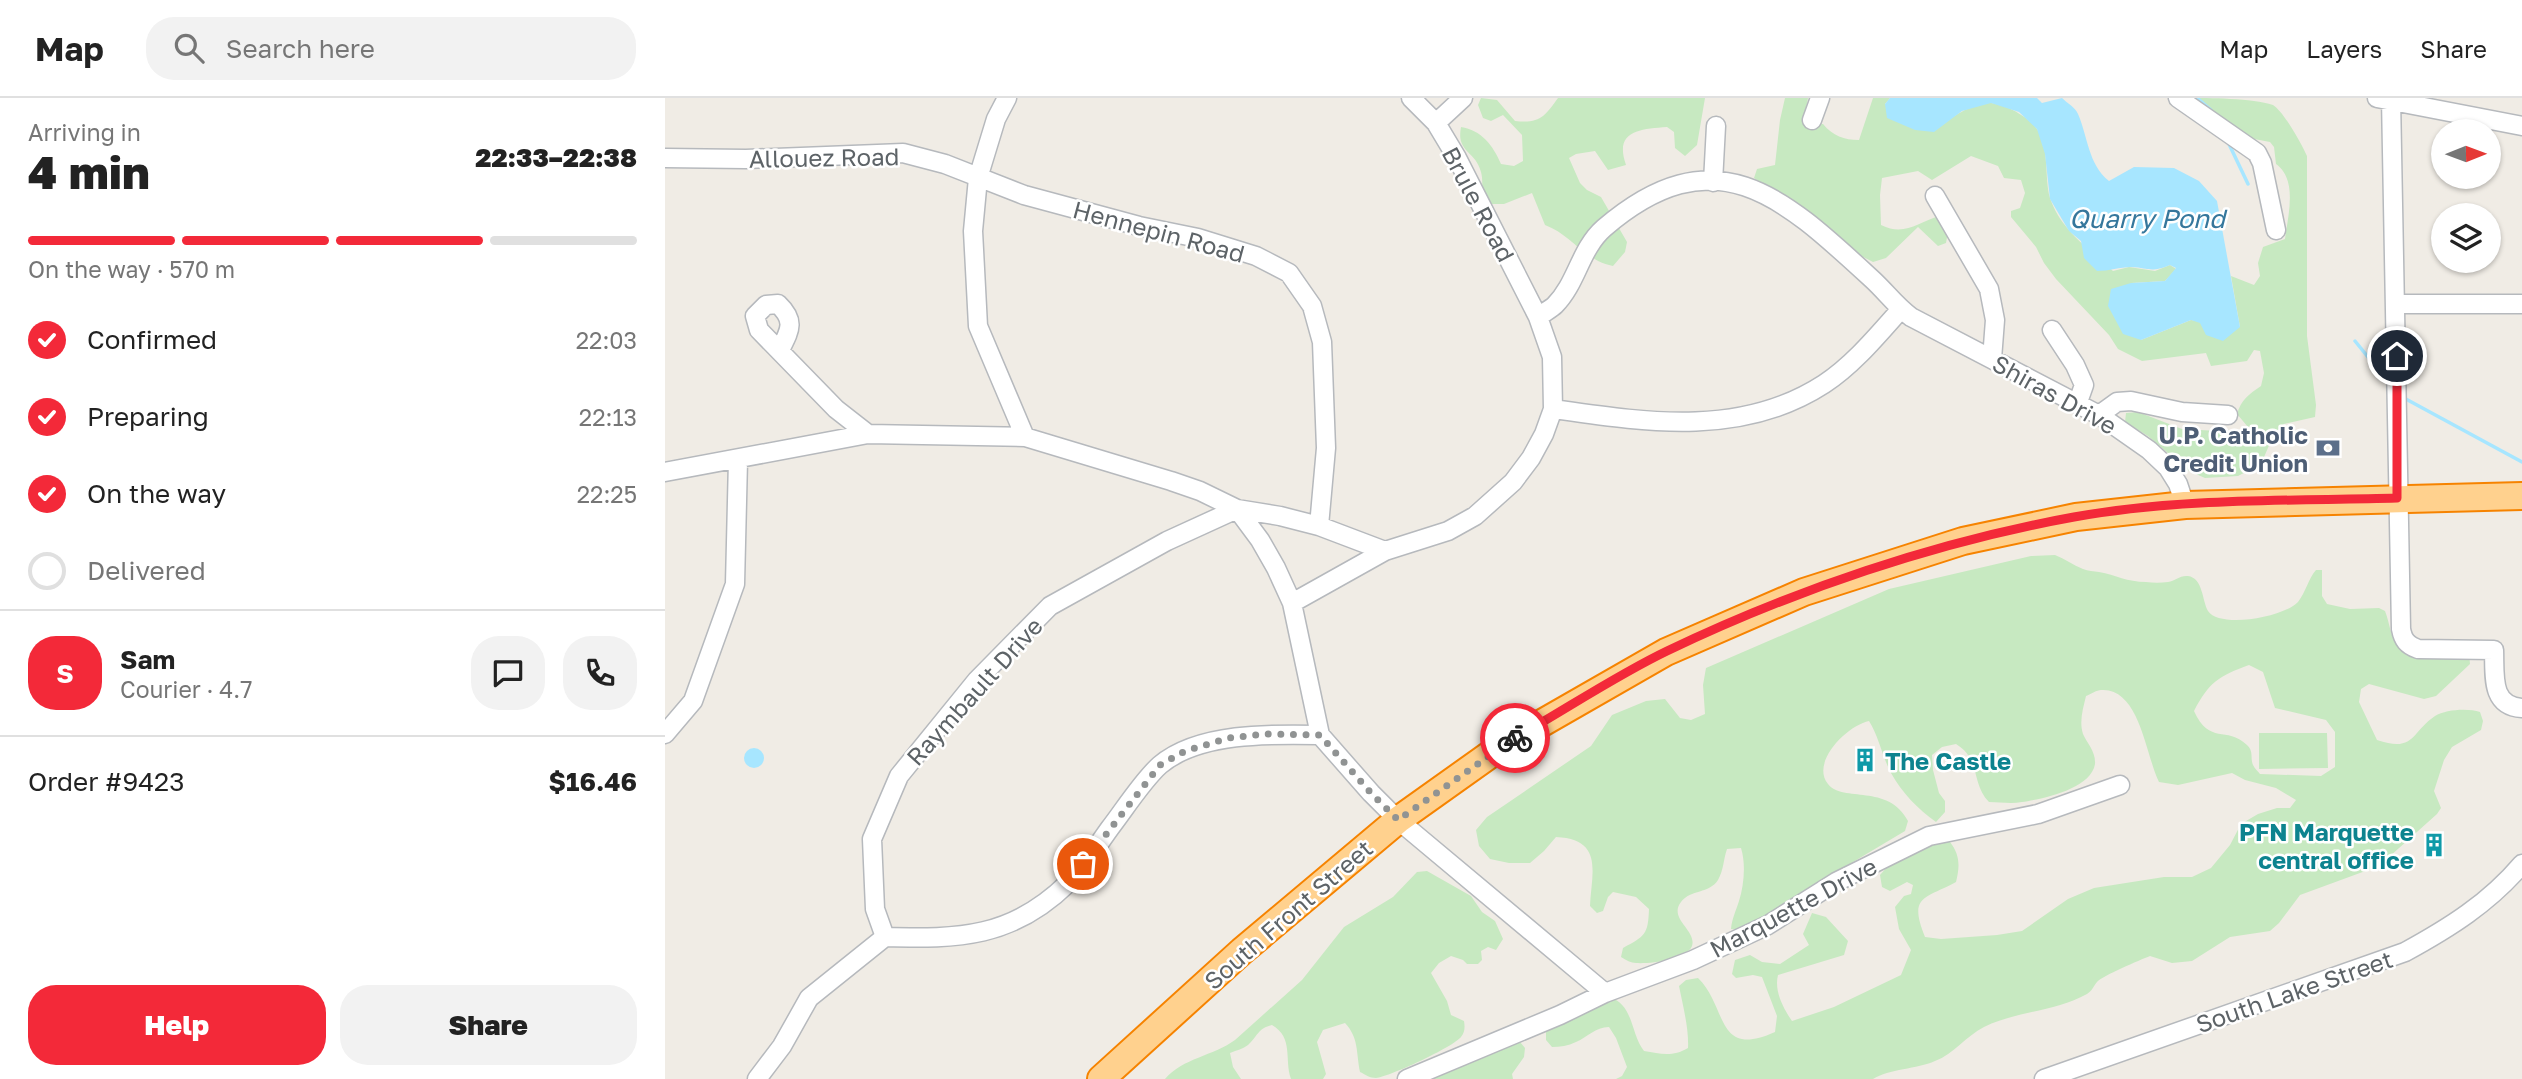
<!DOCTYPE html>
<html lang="en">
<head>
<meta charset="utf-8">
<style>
	body { margin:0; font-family:"Golos Text",sans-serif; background:#f2f2f2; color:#222; height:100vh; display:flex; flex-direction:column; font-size:26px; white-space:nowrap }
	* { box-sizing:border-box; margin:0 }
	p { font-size:23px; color:#767676 }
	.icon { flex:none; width:38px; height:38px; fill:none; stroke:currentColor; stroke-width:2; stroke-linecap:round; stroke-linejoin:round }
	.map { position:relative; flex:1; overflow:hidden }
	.panel { display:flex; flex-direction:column; background:#fff; width:665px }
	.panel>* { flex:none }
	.needle { width:46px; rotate:89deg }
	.controls { position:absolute; left:1766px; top:21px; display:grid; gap:14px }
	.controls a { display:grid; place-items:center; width:70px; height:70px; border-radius:50%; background:#fff; box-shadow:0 2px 5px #0004; font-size:35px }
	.pin { position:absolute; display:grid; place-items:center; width:60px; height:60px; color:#fff; margin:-30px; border:4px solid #fff; border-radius:50%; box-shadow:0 2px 7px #0007 }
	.courier { position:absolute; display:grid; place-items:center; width:70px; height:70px; margin:-35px; border:5px solid #f32939; border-radius:50%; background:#fff; color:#222; box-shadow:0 2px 9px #0007 }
	.summary em { font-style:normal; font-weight:800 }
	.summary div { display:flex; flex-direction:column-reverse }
	.summary { display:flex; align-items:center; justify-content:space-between; height:119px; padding:0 28px }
	h1 { font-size:46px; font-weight:800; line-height:52px }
	.bar { display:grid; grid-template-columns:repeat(4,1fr); gap:10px 7px; align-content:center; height:84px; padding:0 28px }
	.bar i { height:9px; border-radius:5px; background:#e0e0e0 }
	.bar .active { background:#f32939 }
	.bar p { grid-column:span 4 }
	.line { display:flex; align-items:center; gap:18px; padding:0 28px; border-top:2px solid #e0e0e0 }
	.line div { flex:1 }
	.round { display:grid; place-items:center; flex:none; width:74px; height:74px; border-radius:28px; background:#f2f2f2 }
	ol { padding:0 28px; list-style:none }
	li { display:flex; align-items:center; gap:21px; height:77px }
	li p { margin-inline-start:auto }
	li .icon { padding:7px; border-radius:50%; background:#f32939; color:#fff; stroke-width:4 }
	li:last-child { color:#767676 }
	li i { width:38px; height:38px; border:4px solid #e0e0e0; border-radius:50% }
	.action { display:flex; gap:14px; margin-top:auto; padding:14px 28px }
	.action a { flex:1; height:80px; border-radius:28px; background:#f32939; color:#fff; font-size:28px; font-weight:800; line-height:80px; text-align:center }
	.action a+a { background:#f2f2f2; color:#222 }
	header { display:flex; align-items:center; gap:42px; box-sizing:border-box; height:98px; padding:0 35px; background:#fff; border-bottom:2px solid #e0e0e0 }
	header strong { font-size:33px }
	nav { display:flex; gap:38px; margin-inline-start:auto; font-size:24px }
	.search { width:490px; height:63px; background:#f2f2f2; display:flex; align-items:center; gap:18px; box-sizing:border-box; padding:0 24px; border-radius:28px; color:#767676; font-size:26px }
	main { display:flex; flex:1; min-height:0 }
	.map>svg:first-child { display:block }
</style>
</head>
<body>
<header>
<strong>Map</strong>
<div class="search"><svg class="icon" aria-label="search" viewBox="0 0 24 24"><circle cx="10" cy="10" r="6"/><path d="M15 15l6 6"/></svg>Search here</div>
<nav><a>Map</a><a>Layers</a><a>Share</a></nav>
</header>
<main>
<section class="panel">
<div class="summary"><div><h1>4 min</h1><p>Arriving in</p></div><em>22:33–22:38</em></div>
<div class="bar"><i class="active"></i><i class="active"></i><i class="active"></i><i></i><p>On the way · 570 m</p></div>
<ol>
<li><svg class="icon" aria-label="check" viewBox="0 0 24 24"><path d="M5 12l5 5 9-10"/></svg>Confirmed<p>22:03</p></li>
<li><svg class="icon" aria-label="check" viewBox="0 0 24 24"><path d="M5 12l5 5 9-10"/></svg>Preparing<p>22:13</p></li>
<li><svg class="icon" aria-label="check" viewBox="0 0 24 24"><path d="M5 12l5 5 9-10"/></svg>On the way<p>22:25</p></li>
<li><i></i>Delivered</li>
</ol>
<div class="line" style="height:126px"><b class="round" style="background:#f32939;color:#fff">S</b><div><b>Sam</b><p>Courier · 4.7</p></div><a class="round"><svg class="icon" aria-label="chat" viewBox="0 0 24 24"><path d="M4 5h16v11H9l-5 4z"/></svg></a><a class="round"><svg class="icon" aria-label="phone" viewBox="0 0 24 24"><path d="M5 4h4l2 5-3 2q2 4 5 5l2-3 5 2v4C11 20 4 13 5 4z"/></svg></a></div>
<div class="line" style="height:91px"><div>Order #9423</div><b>$16.46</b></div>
<div class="action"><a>Help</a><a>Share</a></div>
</section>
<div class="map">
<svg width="1857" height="981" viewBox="0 0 1857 981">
	<rect width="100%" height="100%" fill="#f0ece5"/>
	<path fill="#c7e9c1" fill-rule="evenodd" d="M816 0 832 2 850 23C875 26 880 18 893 0H1040L1032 47 1020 58 1010 50 1009 34 1002 29C974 31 949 33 961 67L943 72 930 53 911 56 904 60 915 85 922 92 936 99 962 144 960 154 948 168C918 162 907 137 880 127L867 95 839 106H827L817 97C817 90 818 81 816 74 810 52 791 55 796 29 816 32 828 47 836 66L849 68 858 63 857 37 838 17 826 23 818 20 813 7Z
		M1120 0H1143L1138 27 1158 26C1168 38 1179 42 1194 42L1208 0H1225L1220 6 1277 26C1291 17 1309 4 1326 5 1339 5 1365 20 1372 31 1385 51 1379 79 1385 100 1395 131 1425 152 1448 173L1464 169 1490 173 1505 167 1511 171 1500 183 1466 185 1476 242 1526 222 1575 229 1566 178 1589 187 1595 178 1593 165 1598 149 1620 141C1623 117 1633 82 1611 66L1609 49 1605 44 1584 40 1520 0C1545 0 1587 0 1608 7 1619 14 1636 45 1642 58V238L1651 307 1650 319 1619 326 1609 336 1596 366 1573 378 1540 380 1524 373 1483 338 1460 324 1461 315 1473 314 1517 331 1590 335 1591 329H1583L1572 316C1576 302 1584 296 1596 288L1599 275 1595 253 1589 252 1582 263 1546 268 1541 255 1477 263 1453 251 1444 237 1391 181 1379 165 1371 149 1346 119V113L1355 110 1360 95 1356 82 1339 80 1333 68 1306 58 1267 82 1253 73 1217 80 1215 97 1216 127C1240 139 1252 124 1275 118L1283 134 1281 145 1273 148 1253 129 1221 160 1208 164 1177 148 1166 133 1089 80 1092 71 1110 67 1115 22Z
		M1390 457C1400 461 1408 467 1418 471 1423 473 1429 473 1434 474 1451 477 1462 484 1481 484 1488 485 1496 485 1503 484 1510 483 1515 477 1523 478 1538 480 1537 502 1543 513 1555 531 1619 519 1633 504 1641 494 1643 481 1651 472H1657V498L1662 506 1685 511 1714 510 1720 513C1725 525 1725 540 1734 550 1744 562 1787 554 1804 556L1805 566 1771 598 1759 601 1704 586 1696 591 1694 604 1712 642C1750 655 1746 634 1770 618 1781 611 1804 610 1815 614L1818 623 1816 632 1787 649 1779 662 1769 693 1776 710 1772 716 1714 768 1635 797 1614 825 1605 833 1565 839 1527 863 1507 865 1485 858C1475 862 1437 878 1432 884 1428 889 1427 893 1422 896 1390 914 1351 913 1319 929 1301 938 1289 956 1270 963 1252 971 1224 971 1208 981H951L957 978 962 969 951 940 944 929C930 929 923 939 911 944 903 948 895 949 887 949L881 942V930L943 899C969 905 965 935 979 953 996 956 1008 959 1023 950 1024 931 1018 908 1014 888L1021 882 1033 880C1063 909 1050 961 1110 934L1112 918 1097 879 1088 877 1071 880 1067 876 1070 862 1085 857 1097 864 1115 866 1144 847 1138 836 1147 815 1161 819 1183 843 1179 857 1113 877C1109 893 1118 910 1127 923L1169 909 1236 877 1246 852 1234 831 1230 809 1239 798 1246 796 1248 787 1242 784 1225 793 1217 789 1215 777 1223 768 1272 741 1285 744C1295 757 1295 768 1291 784 1260 801 1243 797 1260 839L1276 841 1332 837 1357 833 1403 801 1429 790 1499 779H1527L1546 770 1565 747 1576 726 1593 716 1612 710H1625L1631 702 1611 690 1580 682 1567 675 1513 687 1494 684C1481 659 1475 589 1436 592 1432 592 1426 596 1421 598 1418 611 1414 623 1418 636 1422 645 1431 654 1430 666 1426 691 1378 701 1357 704 1346 706 1335 704 1324 704 1306 686 1316 661 1291 646L1277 649 1267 657 1268 672 1274 695 1280 703V714L1271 724C1253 711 1237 695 1226 675 1217 658 1214 639 1204 623 1183 627 1145 664 1163 686 1178 705 1223 685 1243 723L1240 733 1131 798 1088 827 1077 832 1066 831C1067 820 1071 813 1074 803 1079 787 1081 766 1076 750L1062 751C1058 763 1059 771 1053 782 1044 796 1026 791 1016 804 1003 821 1032 832 1027 848 1022 862 984 866 971 865 966 865 961 862 956 859L958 850C980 838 983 837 984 811L971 799 948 794 943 799 938 813 932 815 925 808C926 777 940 741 891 739L879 753 865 765H844L825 761 814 748 811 732 822 719 926 648 947 617 981 603 1000 601 1015 620 1026 622 1040 616 1038 587 1041 570 1224 491 1366 458ZM1584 567 1598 574 1610 610 1661 622 1670 634V669L1656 678 1595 676C1593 673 1590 671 1588 667 1585 660 1589 653 1582 647 1561 627 1545 648 1529 613 1544 584 1554 578 1584 567Z
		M1594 635H1662L1663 670 1594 671Z
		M762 773 806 798 817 814 830 823 838 841 831 852 823 849 816 853 817 862 813 866H802L798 862 786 858 774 865 766 875 782 903 786 917 799 923C800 929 800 934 796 939 788 949 724 979 711 980 705 980 701 977 695 974 691 954 694 940 680 925L658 932 652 944 661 976 658 981H626C619 961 629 940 607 927 593 930 592 939 583 947 578 951 572 952 565 955L568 969 576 981H500C518 960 548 958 570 942L637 882 679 829 728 799 752 774Z
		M847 944H855L860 950 859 959 847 976 848 981H759Z"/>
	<path fill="#a7e6ff" d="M1225 0H1372L1377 5 1397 0C1402 5 1410 9 1413 16 1423 39 1423 66 1444 83L1469 69 1509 70 1534 83 1552 103 1575 229 1558 243 1541 237 1535 225 1526 222 1476 242 1458 236 1443 208 1446 191 1466 185 1500 183 1511 170 1505 167C1485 175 1485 170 1466 169 1455 169 1444 173 1432 173L1419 160 1416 143 1404 133 1385 101 1380 56 1372 31 1354 14 1326 5 1297 13 1269 34 1250 32 1222 20 1220 6Z
		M79 660a10 10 0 1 1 20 0a10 10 0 1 1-20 0Z"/>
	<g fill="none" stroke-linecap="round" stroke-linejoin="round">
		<path stroke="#a7e6ff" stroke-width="3.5" d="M1532 0 1546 12
			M1563 44 1583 86
			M1690 243 1724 285
			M1739 300 1857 364"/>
		<g stroke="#b6b9bd" stroke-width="21">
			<path id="minor" d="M342 0 331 21 313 80 308 133 313 228 360 339
				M746 0 771 25 792 60 873 219
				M1513 0 1592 55 1597 65 1611 132
				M1712 0 1857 28
				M1726 0 1736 531C1738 542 1742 547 1753 551L1829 552C1830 577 1825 608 1857 610
				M1147 22 1155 0
				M771 25 798 0
				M0 60 81 61 238 55 280 66 359 97 474 128 533 140 591 158 624 175 647 208 657 244 661 350 654 428
				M1048 84 1051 28
				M1270 98 1324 191 1330 222 1327 261
				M1731 206H1857
				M1387 232 1410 267 1419 287 1413 304
				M115 252C125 232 131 223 113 206L101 207 90 218 94 232 171 311 203 336
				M888 311C979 324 1076 340 1159 286 1188 267 1212 238 1236 211
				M1434 317 1452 304 1466 303 1517 314 1563 317
				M0 374 203 336 360 339 506 383 535 393 572 411 595 442 611 470 627 505 655 637 706 695 733 722 940 895
				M627 505 720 453 783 433 810 418 848 384 866 360 879 336 888 311 887 259 873 219C878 215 886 211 890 207 912 185 915 151 939 130 1051 34 1119 100 1208 182 1221 194 1231 208 1246 219L1434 317 1484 352 1503 370 1513 386 1520 407
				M0 636 28 603 70 486 73 362
				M220 839 210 811 207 741 234 678 312 582 385 508 502 443 572 411 615 418 654 428 720 453
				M92 981 117 948 144 900 220 839C294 841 347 840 403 785 419 769 432 748 445 730 459 712 478 682 495 667 534 634 607 636 655 637
				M742 981 895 917 940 895 1028 862 1103 827 1171 784 1264 738 1373 716 1455 687
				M1379 981 1740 854C1784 830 1824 805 1857 766"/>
		</g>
		<g stroke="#f68300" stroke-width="30">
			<path id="highway" d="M436 981 577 853 733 722 837 648 1001 554 1139 494 1298 443 1411 419 1520 407 1857 398"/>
		</g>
		<use href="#minor" stroke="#fff" stroke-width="18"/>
		<use href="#highway" stroke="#ffd18e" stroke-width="26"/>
	</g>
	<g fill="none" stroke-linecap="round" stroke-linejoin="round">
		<path stroke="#909393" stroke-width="7" stroke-dasharray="0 12.6" d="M418 766 495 667 520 653 564 640 601 636 655 637 706 695 733 722 850 640"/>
		<path stroke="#f32939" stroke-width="9" d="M850 640C900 612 950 578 1002 553 1129 492 1271 444 1409 419 1515 400 1625 403 1732 400V258"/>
	</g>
	<defs>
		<g id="bank-bare" transform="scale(1.89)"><path d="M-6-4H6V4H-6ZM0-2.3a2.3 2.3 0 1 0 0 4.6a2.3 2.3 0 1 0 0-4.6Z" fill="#5c6f8a" stroke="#fff" stroke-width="2.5" paint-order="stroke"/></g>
		<g id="building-bare" transform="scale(1.89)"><path d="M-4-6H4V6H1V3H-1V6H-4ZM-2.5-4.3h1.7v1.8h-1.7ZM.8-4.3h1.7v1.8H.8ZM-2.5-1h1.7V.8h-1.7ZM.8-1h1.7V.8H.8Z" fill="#0f9aa8" stroke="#fff" stroke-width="2.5" paint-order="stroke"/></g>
	</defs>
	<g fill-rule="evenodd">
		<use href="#bank-bare" x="1663" y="350"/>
		<use href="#building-bare" x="1200" y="662"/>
		<use href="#building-bare" x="1769" y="747"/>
	</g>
	<g text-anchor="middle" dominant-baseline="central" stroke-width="5" stroke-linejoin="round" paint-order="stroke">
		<g font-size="24" fill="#5d6367" stroke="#fff">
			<text transform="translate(159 59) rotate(-1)">Allouez Road</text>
			<text transform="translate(814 106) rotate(62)">Brule Road</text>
			<text transform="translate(494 133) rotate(15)">Hennepin Road</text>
			<text transform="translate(1390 296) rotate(29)">Shiras Drive</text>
			<text transform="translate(309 593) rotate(-48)">Raymbault Drive</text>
			<text transform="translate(1128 809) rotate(-28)">Marquette Drive</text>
			<text transform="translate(623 816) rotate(-41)">South Front Street</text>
			<text transform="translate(1629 893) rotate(-19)">South Lake Street</text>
		</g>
		<g font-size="24" font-weight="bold" fill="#4e5e75" stroke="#fff" text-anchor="end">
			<text x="1643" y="336">U.P. Catholic<tspan x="1643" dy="28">Credit Union</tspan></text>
		</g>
		<g font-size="24" font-weight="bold" fill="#0d838f" stroke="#fff" text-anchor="start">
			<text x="1220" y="662">The Castle</text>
			<text x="1749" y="733" text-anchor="end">PFN Marquette<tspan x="1749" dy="28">central office</tspan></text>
		</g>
		<g font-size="26" font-style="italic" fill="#35779c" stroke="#fff">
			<text x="1482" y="120">Quarry Pond</text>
		</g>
	</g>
</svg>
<div class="controls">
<a><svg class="needle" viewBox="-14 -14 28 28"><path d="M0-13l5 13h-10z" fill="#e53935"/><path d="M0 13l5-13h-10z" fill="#767676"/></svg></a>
<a><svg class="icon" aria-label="layers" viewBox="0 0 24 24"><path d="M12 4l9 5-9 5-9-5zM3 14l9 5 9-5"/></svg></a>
</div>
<div class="pin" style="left:418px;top:766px;background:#ea580c"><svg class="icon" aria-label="bag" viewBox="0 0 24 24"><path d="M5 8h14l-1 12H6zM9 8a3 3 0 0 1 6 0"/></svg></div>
<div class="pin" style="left:1732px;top:258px;background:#1f2937"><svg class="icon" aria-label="home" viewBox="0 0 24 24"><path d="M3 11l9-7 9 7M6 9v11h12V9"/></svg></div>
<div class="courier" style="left:850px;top:640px"><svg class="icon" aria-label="bike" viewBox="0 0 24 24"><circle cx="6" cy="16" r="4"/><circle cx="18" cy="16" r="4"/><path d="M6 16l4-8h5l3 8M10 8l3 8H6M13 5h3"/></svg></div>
</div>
</main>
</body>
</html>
